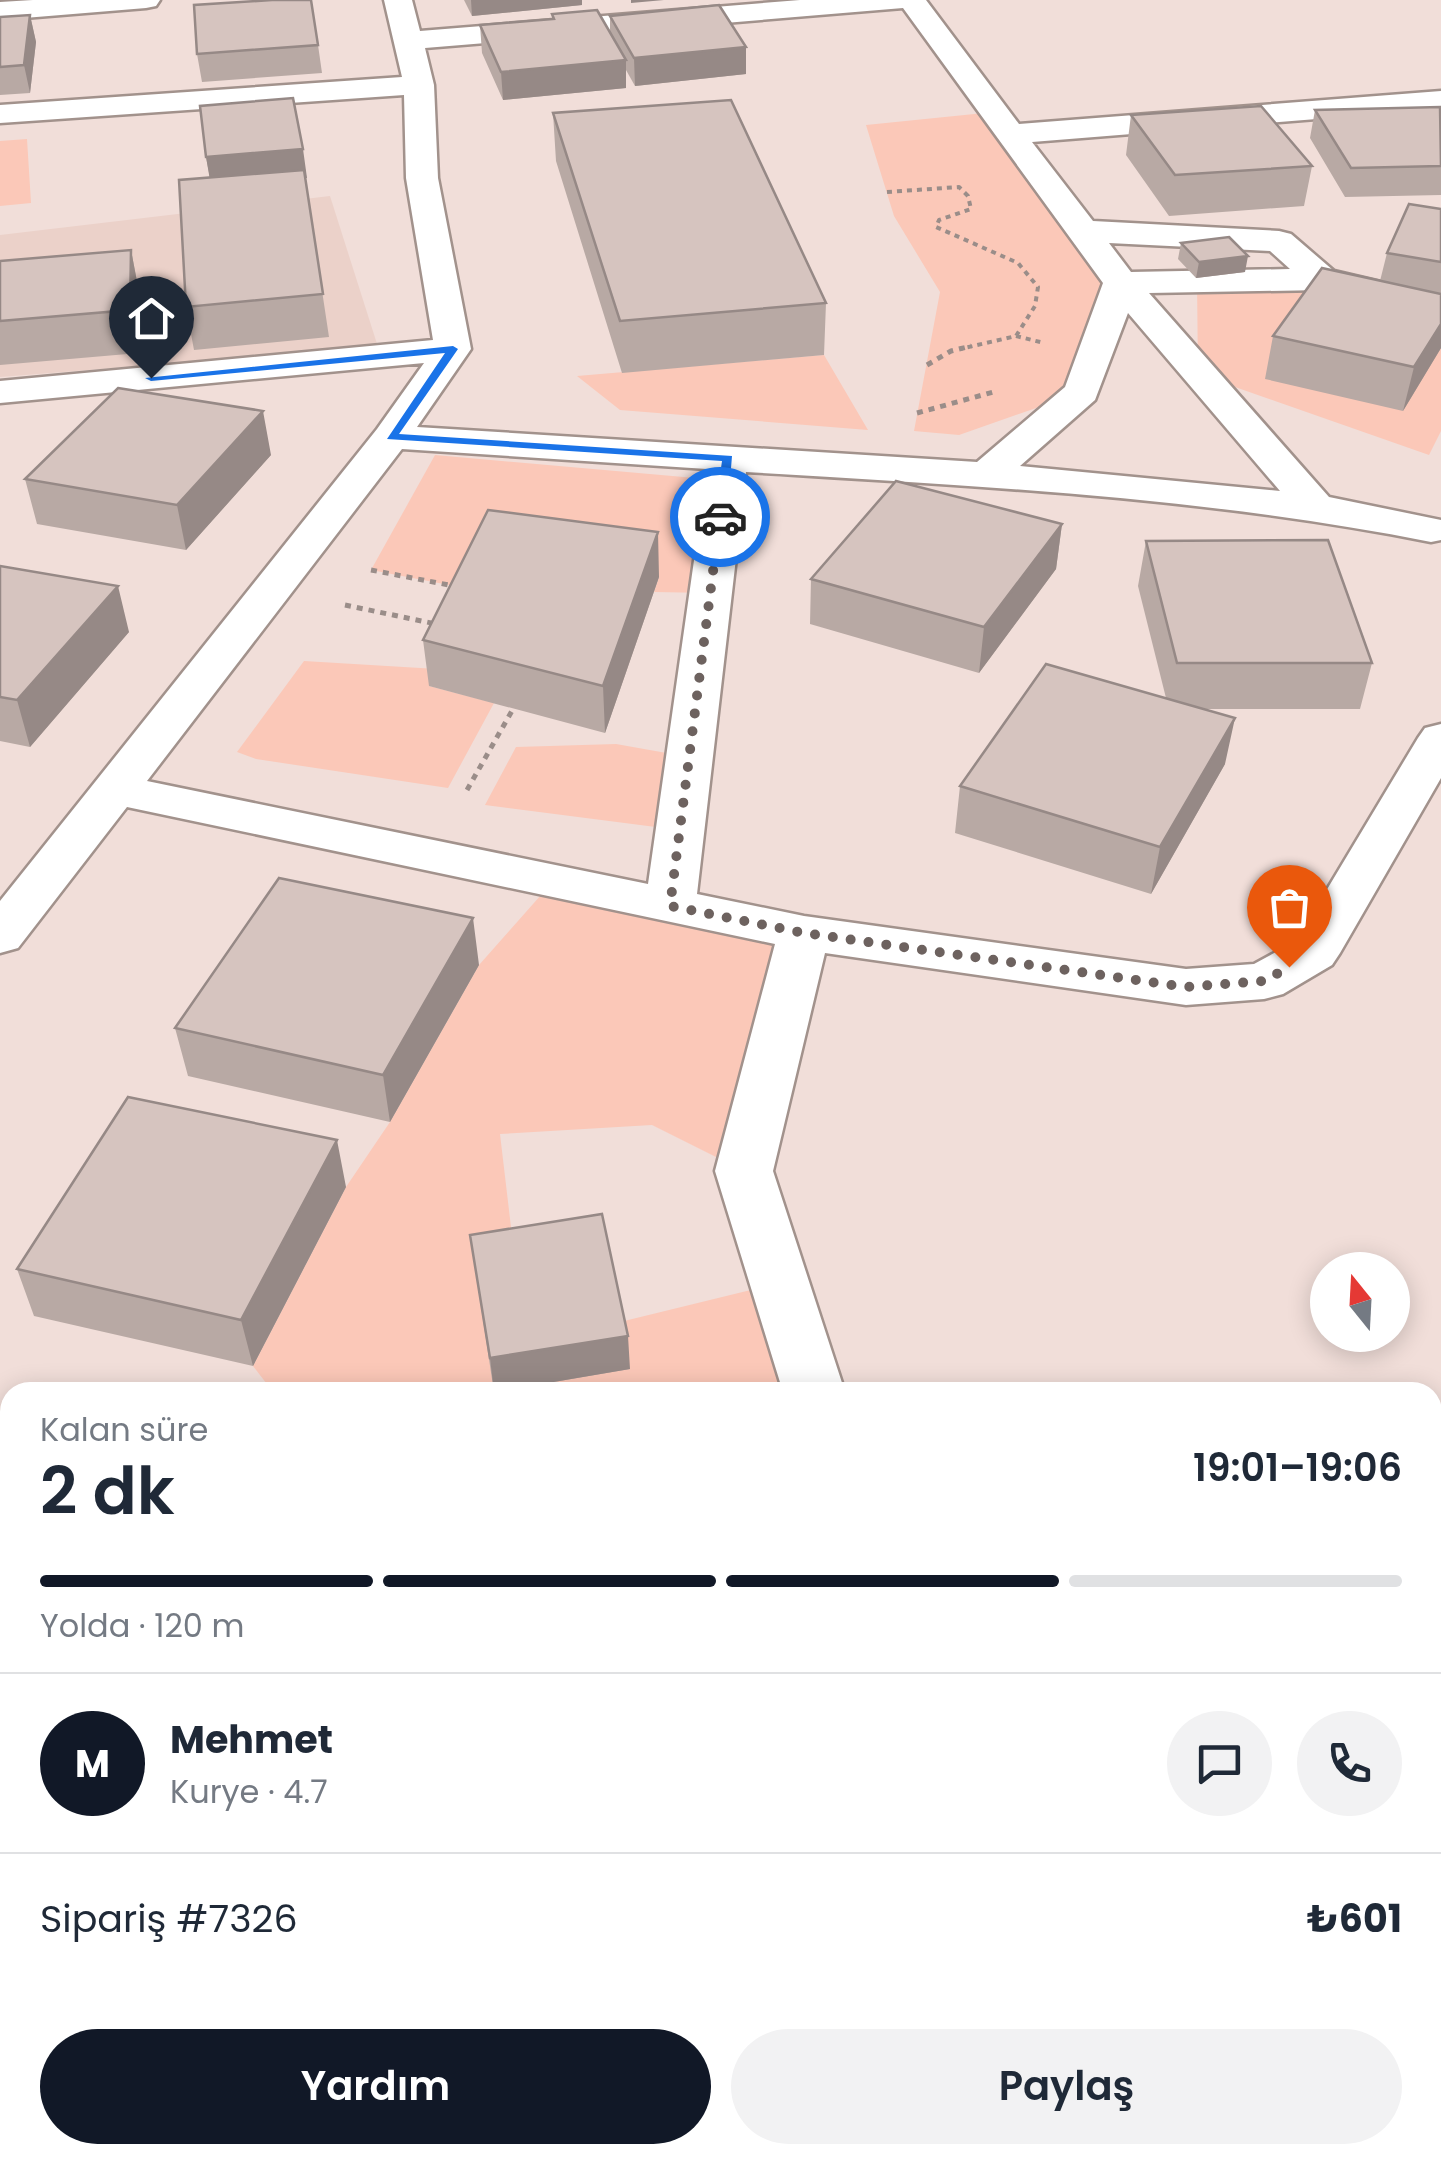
<!DOCTYPE html>
<html lang="tr">
<head>
<meta charset="utf-8">
<style>
	body { margin:0; font-family:Poppins,sans-serif; background:#f2f2f3; color:#1f2937; height:100vh; display:flex; flex-direction:column; font-size:38px; white-space:nowrap }
	* { box-sizing:border-box; margin:0 }
	p { font-size:32px; color:#747a83 }
	.icon { flex:none; width:55px; height:55px; fill:none; stroke:currentColor; stroke-width:2; stroke-linecap:round; stroke-linejoin:round }
	.map { position:relative; flex:1; overflow:hidden }
	.details { position:absolute; left:0px; top:1382px; width:1442px; height:782px; display:flex; flex-direction:column; background:#fff; border-radius:30px 30px 0 0; box-shadow:0 5px 25px #0003 }
	.details>* { flex:none }
	.needle { width:65px; rotate:342deg }
	.tools { position:absolute; left:1310px; top:1252px; display:grid; gap:20px }
	.tools a { display:grid; place-items:center; width:100px; height:100px; border-radius:50%; background:#fff; box-shadow:0 5px 25px #0003; font-size:50px }
	.pin { position:absolute; display:grid; place-items:center; width:85px; height:85px; color:#fff; margin:-102px -42px; border-radius:50% 50% 50% 0; rotate:-45deg; box-shadow:0 0 10px #0007 }
	.pin .icon { rotate:45deg }
	.courier { position:absolute; display:grid; place-items:center; width:100px; height:100px; margin:-50px; border:8px solid #1a73e8; border-radius:50%; background:#fff; color:#222; box-shadow:0 2px 12px #0007 }
	.head em { font-style:normal; font-weight:600 }
	.head div { display:flex; flex-direction:column-reverse }
	.head { display:flex; align-items:center; justify-content:space-between; height:170px; padding:0 40px }
	h1 { font-size:65px; font-weight:600; line-height:75px }
	.bar { display:grid; grid-template-columns:repeat(4,1fr); gap:15px 10px; align-content:center; height:120px; padding:0 40px }
	.bar i { height:12px; border-radius:8px; background:#e0e1e3 }
	.bar .current { background:#111827 }
	.bar p { grid-column:span 4 }
	.line { display:flex; align-items:center; gap:25px; padding:0 40px; border-top:2px solid #e0e1e3 }
	.line div { flex:1 }
	.round { display:grid; place-items:center; flex:none; width:105px; height:105px; border-radius:52px; background:#f2f2f3 }
	.cta { display:flex; gap:20px; margin-top:auto; padding:20px 40px }
	.cta a { flex:1; height:115px; border-radius:60px; background:#111827; color:#fff; font-size:40px; font-weight:600; line-height:115px; text-align:center }
	.cta a+a { background:#f2f2f3; color:#1f2937 }
	.map>svg:first-child { display:block }
</style>
</head>
<body>
<div class="map">
<svg width="1441" height="2164" viewBox="0 0 1441 2164">
	<rect width="100%" height="100%" fill="#f1ded9"/>
	<path fill="#ebd1c9" d="M330 196 378 347 0 377V235Z"/>
	<path fill="#fbc8b8" d="M994 112 1121 283 1082 392 959 435 914 431 940 292 894 216 866 125Z
		M27 139 31 203 0 206V141Z
		M1322 279 1441 307V431L1429 455 1198 374 1197 281Z
		M824 355 868 430 620 410 577 376Z
		M435 455 695 478 725 485 711 593 654 592 659 577 475 590 371 570Z
		M304 661 437 669 429 686 494 703 448 788 256 759 237 752Z
		M616 744 689 757 679 830 485 805 516 747Z
		M541 895 670 906 804 933 744 1171 652 1125 500 1134 515 1261 475 1269 495 1391 620 1322 779 1283 814 1392H273L253 1366 346 1187 390 1122 479 965Z"/>
	<g fill="none" stroke-linecap="round" stroke-linejoin="round">
		<g stroke="#a2928c" stroke-width="5">
			<path id="street" d="M33 0H160L156 6 146 8 0 20V2Z
				M384 0H412L420 31 800 0H926L1019 124 1441 91V109L1032 142 1093 221 1279 231 1291 234 1334 271 1441 296V318L1322 290 1149 293 1329 497 1441 520V540L1431 542C1206 497 975 486 746 472L697 894 804 916 1186 969 1254 964 1296 941 1418 738 1425 728 1441 724V778L1340 953 1332 965 1283 994 1264 999 1186 1005 825 953 773 1171 845 1392H783L715 1171 775 944 127 807 18 948 0 953V901L377 429 424 363 0 403V381L433 340 406 178 404 95 0 123V105L402 77ZM903 8 1103 283 1065 387 977 462 417 427 471 349 438 178 434 85 425 48ZM1109 243 1270 251 1290 269 1131 272ZM1128 313 1280 491 1020 466 1095 400ZM402 449 707 469 648 884 147 781Z
				M0 1962 10 1966V2050L0 2046Z
				M110 2155H197L201 2164H114Z
				M828 2155H910L908 2164H826Z"/>
		</g>
		<path stroke="#9a8d89" stroke-width="4" stroke-dasharray="5 5" stroke-linecap="butt" d="M887 192 959 187 968 196 971 209 939 220 936 227 1018 263 1038 287 1035 306 1016 336 960 349
			M1016 336 1044 343"/>
		<path stroke="#9a8d89" stroke-width="5" stroke-dasharray="6 6" stroke-linecap="butt" d="M927 365 951 351 971 346
			M917 413 997 391
			M371 570 454 586
			M345 605 436 624
			M467 790 513 709"/>
		<use href="#street" fill="#fff" fill-rule="evenodd"/>
	</g>
	<path fill="#b8a9a4" d="M464 0H582V5L472 16Z
		M552 14 610 34V16L746 47V74L635 86 626 70V88L503 100 482 53 480 25 552 19Z
		M30 15 36 42 30 93 0 95V17Z
		M318 45 322 73 202 82 197 54Z
		M1441 108V195L1345 197 1310 138 1315 110Z
		M553 113 826 303 824 355 622 373 556 161Z
		M1131 115 1312 166 1304 206 1169 216 1126 155Z
		M206 157 307 178H305L329 337 194 350 186 307 210 178Z
		M1441 209V348L1403 411 1265 379 1273 336 1380 281 1387 253Z
		M1181 243 1245 272 1196 278 1178 259Z
		M131 250 139 292V353L0 365V261Z
		M271 455 186 550 37 524 25 479Z
		M1062 524 1056 569 979 673 810 624 811 579Z
		M1146 541 1372 663 1360 709H1206L1225 764 1151 894 955 833 960 786 1166 698 1138 586Z
		M0 566 129 632 30 747 0 741Z
		M659 577 605 733 429 686 423 640Z
		M479 965 390 1122 188 1076 175 1028Z
		M346 1187 253 1366 34 1316 17 1269Z
		M470 1235 630 1369 494 1392Z
		M407 2155H653L646 2164H417Z"/>
	<path fill="#968986" d="M471 0H582V5L472 16Z
		M631 0H664L631 3Z
		M30 15 36 42 30 93 24 65Z
		M746 47V74L635 86 634 58Z
		M626 60V88L503 100 501 72Z
		M303 149 307 178 211 186 206 157Z
		M131 250 139 292V353L130 310Z
		M1248 256 1245 272 1196 278 1199 262Z
		M1441 324V348L1403 411 1414 367Z
		M263 411 271 455 186 550 177 505Z
		M1062 524 1056 569 979 673 984 627Z
		M658 532 659 577 605 733 603 686Z
		M118 586 129 632 30 747 17 700Z
		M1235 718 1225 764 1151 894 1160 847Z
		M473 918 479 965 390 1122 383 1075Z
		M337 1140 346 1187 253 1366 241 1320Z
		M628 1336 630 1369 494 1392 490 1358Z
		M624 2155H653L646 2164H617Z"/>
	<path fill="#d6c4bf" stroke="#968986" stroke-width="2.5" d="M272 0H311L318 45 197 54 194 5Z
		M719 5 746 47 634 58 610 16Z
		M597 10 626 60 501 72 480 25 554 19 552 14Z
		M30 15 24 65 0 67V17Z
		M293 98 303 149 206 157 200 106Z
		M731 100 826 303 620 321 553 113Z
		M1261 106 1312 166 1175 175 1131 115Z
		M1440 107 1441 166 1351 168 1315 110Z
		M304 170 323 294 186 307 179 180Z
		M1409 204 1441 209V262L1387 253Z
		M1229 237 1248 256 1199 262 1181 243Z
		M131 250 130 310 0 321V261Z
		M1322 268 1441 294V324L1414 367 1273 336Z
		M118 388 263 411 177 505 25 479Z
		M896 481 1062 524 984 627 811 579Z
		M488 510 658 532 603 686 423 640Z
		M1328 540 1372 663H1177L1146 541Z
		M0 566 118 586 17 700 0 697Z
		M1046 664 1235 718 1160 847 960 786Z
		M279 878 473 918 383 1075 175 1028Z
		M128 1097 337 1140 241 1320 17 1269Z
		M602 1214 628 1336 490 1358 470 1235Z
		M434 2155H624L617 2164H444Z"/>
	<path fill="#1a73e8" d="M453 346 458 349 399 434 732 456 727 517 720 521 714 517 722 461 387 439 445 353 151 381 145 378Z"/>
	<g fill="none" stroke-linecap="round" stroke-linejoin="round">
		<path stroke="#6d625f" stroke-width="10" stroke-dasharray="0 18" d="M720 517 670 906 804 933 1186 987 1264 981 1289 967"/>
	</g>
</svg>
<div class="tools">
<a><svg class="needle" viewBox="-14 -14 28 28"><path d="M0-13l5 13h-10z" fill="#e53935"/><path d="M0 13l5-13h-10z" fill="#747a83"/></svg></a>
</div>
<div class="pin" style="left:1289px;top:967px;background:#ea580c"><svg class="icon" aria-label="bag" viewBox="0 0 24 24"><path d="M5 8h14l-1 12H6zM9 8a3 3 0 0 1 6 0"/></svg></div>
<div class="pin" style="left:151px;top:378px;background:#1f2937"><svg class="icon" aria-label="home" viewBox="0 0 24 24"><path d="M3 11l9-7 9 7M6 9v11h12V9"/></svg></div>
<div class="courier" style="left:720px;top:517px"><svg class="icon" aria-label="car" viewBox="0 0 24 24"><path d="M5 17H2v-5l4-1 3-4h7l3 4 3 1v5h-3M9 17h6M6 11h13"/><circle cx="7" cy="17" r="2"/><circle cx="17" cy="17" r="2"/></svg></div>
<section class="details">
<div class="head"><div><h1>2 dk</h1><p>Kalan süre</p></div><em>19:01–19:06</em></div>
<div class="bar"><i class="current"></i><i class="current"></i><i class="current"></i><i></i><p>Yolda · 120 m</p></div>
<div class="line" style="height:180px"><b class="round" style="background:#111827;color:#fff">M</b><div><b>Mehmet</b><p>Kurye · 4.7</p></div><a class="round"><svg class="icon" aria-label="chat" viewBox="0 0 24 24"><path d="M4 5h16v11H9l-5 4z"/></svg></a><a class="round"><svg class="icon" aria-label="phone" viewBox="0 0 24 24"><path d="M5 4h4l2 5-3 2q2 4 5 5l2-3 5 2v4C11 20 4 13 5 4z"/></svg></a></div>
<div class="line" style="height:130px"><div>Sipariş #7326</div><b>₺601</b></div>
<div class="cta"><a>Yardım</a><a>Paylaş</a></div>
</section>
</div>
</body>
</html>
